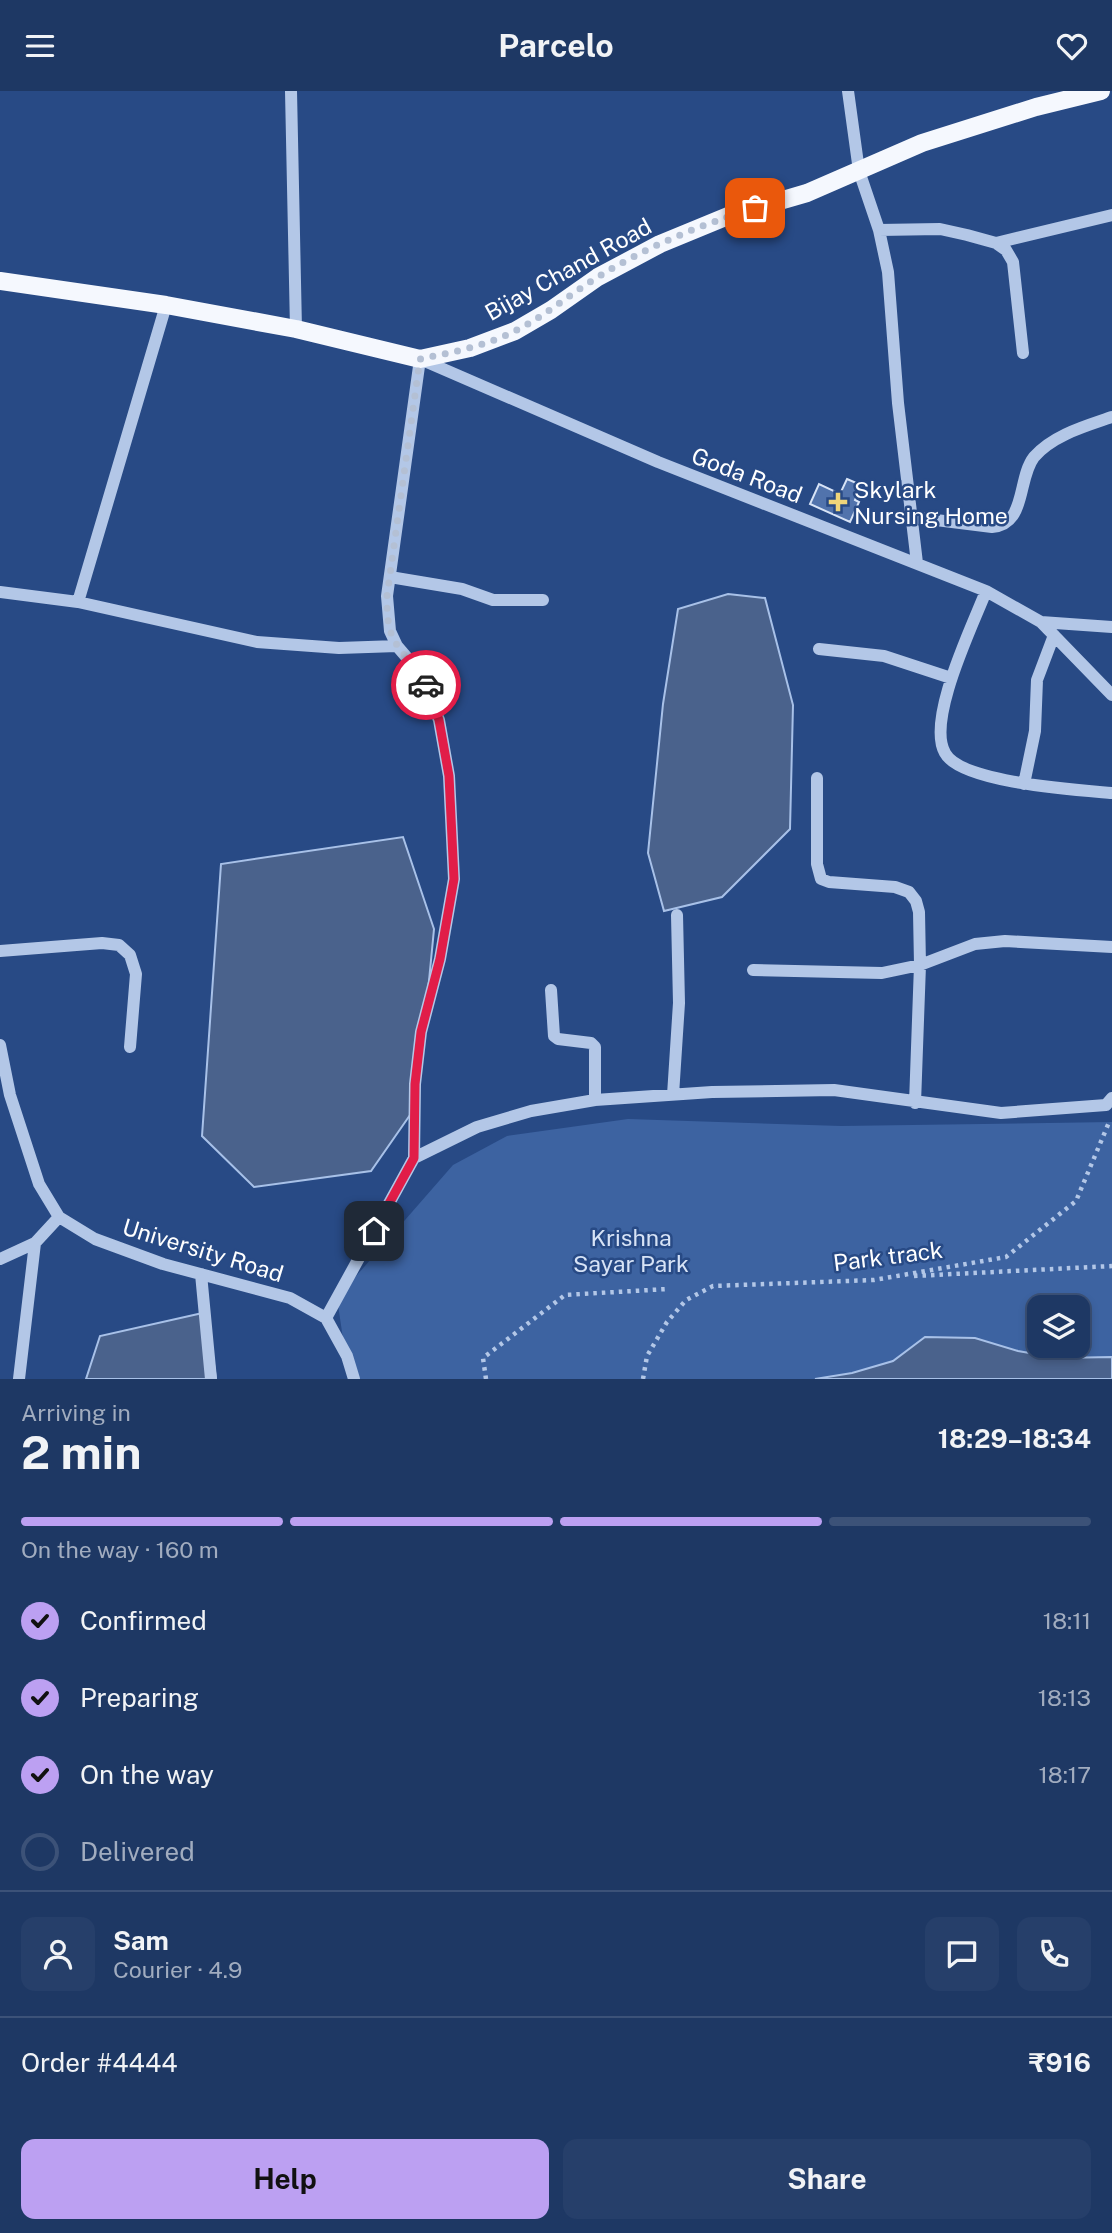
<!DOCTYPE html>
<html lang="en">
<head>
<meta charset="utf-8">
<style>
	body { margin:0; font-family:"Public Sans",sans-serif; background:#263f6a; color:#f1f3f6; height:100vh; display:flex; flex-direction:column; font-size:26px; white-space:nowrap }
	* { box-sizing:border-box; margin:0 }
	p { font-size:23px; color:#a1acbf }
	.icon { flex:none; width:38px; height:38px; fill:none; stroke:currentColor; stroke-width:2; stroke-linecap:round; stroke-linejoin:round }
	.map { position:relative; height:1288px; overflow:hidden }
	.side { display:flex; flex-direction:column; background:#1e3864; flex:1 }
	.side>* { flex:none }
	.fabs { position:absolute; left:1027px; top:1204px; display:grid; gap:14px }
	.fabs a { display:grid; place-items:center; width:63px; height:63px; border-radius:14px; background:#1e3864; box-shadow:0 4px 10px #0003,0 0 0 2px #3c5278; font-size:35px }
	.pin { position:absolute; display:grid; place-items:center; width:60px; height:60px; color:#fff; margin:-30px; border-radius:14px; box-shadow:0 4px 10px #0006 }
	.courier { position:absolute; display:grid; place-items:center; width:70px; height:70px; margin:-35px; border:5px solid #e11d48; border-radius:50%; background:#fff; color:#222; box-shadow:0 2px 9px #0007 }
	.head em { font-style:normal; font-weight:700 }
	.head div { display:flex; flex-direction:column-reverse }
	.head { display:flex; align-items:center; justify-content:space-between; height:119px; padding:0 21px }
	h1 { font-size:46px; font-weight:700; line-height:52px }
	.bar { display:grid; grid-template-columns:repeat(4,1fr); gap:10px 7px; align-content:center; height:84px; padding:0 21px }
	.bar i { height:9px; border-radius:5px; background:#3c5278 }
	.bar .selected { background:#bca0f2 }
	.bar p { grid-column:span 4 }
	.line { display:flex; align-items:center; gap:18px; padding:0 21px; border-top:2px solid #3c5278 }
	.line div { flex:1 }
	.round { display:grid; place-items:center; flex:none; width:74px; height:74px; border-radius:14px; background:#263f6a }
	ol { padding:0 21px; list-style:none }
	li { display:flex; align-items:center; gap:21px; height:77px }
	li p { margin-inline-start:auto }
	li .icon { padding:7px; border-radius:50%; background:#bca0f2; color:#111; stroke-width:4 }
	li:last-child { color:#a1acbf }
	li i { width:38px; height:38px; border:4px solid #3c5278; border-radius:50% }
	.primary-button { display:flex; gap:14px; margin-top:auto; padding:14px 21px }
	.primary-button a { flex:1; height:80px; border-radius:14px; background:#bca0f2; color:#111; font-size:28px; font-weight:700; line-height:80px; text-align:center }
	.primary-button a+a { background:#263f6a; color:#f1f3f6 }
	header { display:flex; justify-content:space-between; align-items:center; height:91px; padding:0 21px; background:#1e3864; font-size:32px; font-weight:700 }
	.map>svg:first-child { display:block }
</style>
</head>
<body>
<header><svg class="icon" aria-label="menu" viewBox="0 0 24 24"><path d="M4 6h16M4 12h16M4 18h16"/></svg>Parcelo<svg class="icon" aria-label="heart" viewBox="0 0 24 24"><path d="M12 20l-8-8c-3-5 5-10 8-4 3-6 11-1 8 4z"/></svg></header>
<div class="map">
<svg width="1112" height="1288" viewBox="0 0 1112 1288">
	<rect width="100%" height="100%" fill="#284a85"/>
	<path fill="#3d63a1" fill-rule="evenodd" d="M628 1028 841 1035 1112 1031V1288H349L337 1207 453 1074 507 1045ZM1040 1216H1078V1255H1040Z"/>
	<path fill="#4a628c" stroke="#a8c1e8" stroke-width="2" d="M728 503 765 507 793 614 790 738 722 806 664 820 648 762 663 613 678 518Z
		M403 746 434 838 417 1014 371 1080 254 1096 202 1045 221 773Z
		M207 1221 216 1288H86L100 1245Z
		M925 1246 975 1247 1018 1260 1058 1267 1112 1266V1288H815L852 1282 893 1270Z"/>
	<path fill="#5173ac" stroke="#d7e3f6" stroke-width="2" d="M847 388 861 394 855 409 859 411 850 431 810 413 819 393 840 403Z"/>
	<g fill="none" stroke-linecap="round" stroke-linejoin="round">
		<path stroke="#b3c7e7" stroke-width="4.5" stroke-dasharray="3.5 5" stroke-linecap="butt" d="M914 1185 1112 1175
			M486 1288 483 1267 565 1204 667 1198
			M643 1288 647 1265 667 1231 686 1209 713 1195 874 1189 1006 1166 1076 1110 1110 1029"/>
		<path stroke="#b3c7e7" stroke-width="12" d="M291 0 296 238
			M848 0 859 80 879 139 888 181 898 312 917 472
			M879 139 940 138 967 144 996 152 1006 159 1013 171 1023 262
			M996 152 1112 124
			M912 426 992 436C1027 433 1017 388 1034 366 1053 344 1086 335 1112 326
			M390 486 462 498 493 509H543
			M986 500C973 534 926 629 945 662 961 692 1078 699 1112 702
			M0 501 78 511 257 551 339 557 397 555
			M78 511 166 214
			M1041 531 1112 536
			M819 558 884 565 951 587
			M817 687V773L821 788 829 791 895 796 909 801 916 810 919 821 920 874 915 1012
			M1024 693 1035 640 1037 589 1054 544
			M0 860 102 852 119 854 130 864 136 883 130 956
			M753 879 882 882 920 874 975 853 1005 850 1112 856
			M551 899 554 945 558 948 591 952 595 956V1009
			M0 954 10 1004 39 1093 59 1126 95 1148 163 1173 290 1207 326 1227 347 1265 354 1288
			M673 1004 679 912 677 824
			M414 1067 415 993 421 941 440 868 454 788 449 685 439 629 421 583 397 555 390 540 387 505 420 268 658 371 986 500 1041 531 1112 604
			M0 1168 35 1152 59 1126
			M201 1183 211 1288
			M326 1227 414 1067 477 1036 531 1020 595 1009 712 1001 834 999 1001 1022 1106 1014 1112 1007
			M19 1288 35 1152"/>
		<path stroke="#f5f8fe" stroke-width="18" d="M0 190 166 214 296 238 420 268 470 257 515 240 551 219 598 186 660 153 728 125 807 102 922 52 1036 16 1101 0"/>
	</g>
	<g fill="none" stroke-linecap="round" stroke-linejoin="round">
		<path stroke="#b4c0d4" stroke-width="7" stroke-dasharray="0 12.6" d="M426 594C419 577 406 568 397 554 387 539 387 522 387 505L420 268C453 261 487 255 517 239 546 224 570 203 598 186 646 156 700 134 755 117"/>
		<path stroke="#e11d48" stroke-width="9" d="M374 1140 414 1067 415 993 421 941 440 868 454 788 449 685 439 629 426 594"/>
	</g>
	<path fill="#efd57a" stroke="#284a85" stroke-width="2.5" d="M834.5 400.5h7v7h7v7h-7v7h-7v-7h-7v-7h7z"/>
	<g text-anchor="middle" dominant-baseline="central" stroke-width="5" stroke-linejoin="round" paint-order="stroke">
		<g font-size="23" fill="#fff" stroke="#284a85">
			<text transform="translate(568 178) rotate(-29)">Bijay Chand Road</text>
			<text transform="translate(747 384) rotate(21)">Goda Road</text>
			<text transform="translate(203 1159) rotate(17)">University Road</text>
			<text transform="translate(888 1165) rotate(-7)">Park track</text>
		</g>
		<g font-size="23" fill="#fff" stroke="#284a85" text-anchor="start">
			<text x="854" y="398">Skylark<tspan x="854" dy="26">Nursing Home</tspan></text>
		</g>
		<g font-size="23" fill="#d7e3f6" stroke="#284a85">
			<text x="631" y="1146">Krishna<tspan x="631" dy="26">Sayar Park</tspan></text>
		</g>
	</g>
</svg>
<div class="fabs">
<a><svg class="icon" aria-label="layers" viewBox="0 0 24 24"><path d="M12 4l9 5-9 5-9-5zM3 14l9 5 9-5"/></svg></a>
</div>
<div class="pin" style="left:755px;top:117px;background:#ea580c"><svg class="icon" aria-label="bag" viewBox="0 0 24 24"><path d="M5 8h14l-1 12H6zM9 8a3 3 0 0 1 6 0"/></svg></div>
<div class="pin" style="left:374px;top:1140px;background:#1f2937"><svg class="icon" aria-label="home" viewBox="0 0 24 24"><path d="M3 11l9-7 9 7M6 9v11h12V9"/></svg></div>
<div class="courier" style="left:426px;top:594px"><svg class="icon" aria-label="car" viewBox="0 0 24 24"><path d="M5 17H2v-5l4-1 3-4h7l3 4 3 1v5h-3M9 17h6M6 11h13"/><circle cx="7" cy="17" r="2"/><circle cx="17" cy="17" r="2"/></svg></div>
</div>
<section class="side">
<div class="head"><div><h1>2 min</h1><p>Arriving in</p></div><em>18:29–18:34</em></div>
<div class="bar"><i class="selected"></i><i class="selected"></i><i class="selected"></i><i></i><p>On the way · 160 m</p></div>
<ol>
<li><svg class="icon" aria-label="check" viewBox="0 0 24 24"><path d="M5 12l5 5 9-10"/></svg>Confirmed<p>18:11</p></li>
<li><svg class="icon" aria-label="check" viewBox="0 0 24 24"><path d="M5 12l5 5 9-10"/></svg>Preparing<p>18:13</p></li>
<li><svg class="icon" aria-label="check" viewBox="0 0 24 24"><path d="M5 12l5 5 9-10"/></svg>On the way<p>18:17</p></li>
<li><i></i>Delivered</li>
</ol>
<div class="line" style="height:126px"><a class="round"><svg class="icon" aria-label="person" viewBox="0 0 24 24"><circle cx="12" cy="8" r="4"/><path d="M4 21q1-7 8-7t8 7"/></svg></a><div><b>Sam</b><p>Courier · 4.9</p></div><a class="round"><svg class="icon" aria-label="chat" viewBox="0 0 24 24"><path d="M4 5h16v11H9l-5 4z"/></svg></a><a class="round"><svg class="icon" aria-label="phone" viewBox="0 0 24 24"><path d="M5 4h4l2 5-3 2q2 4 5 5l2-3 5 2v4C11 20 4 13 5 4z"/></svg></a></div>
<div class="line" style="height:91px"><div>Order #4444</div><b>₹916</b></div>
<div class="primary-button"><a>Help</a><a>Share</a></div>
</section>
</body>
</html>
